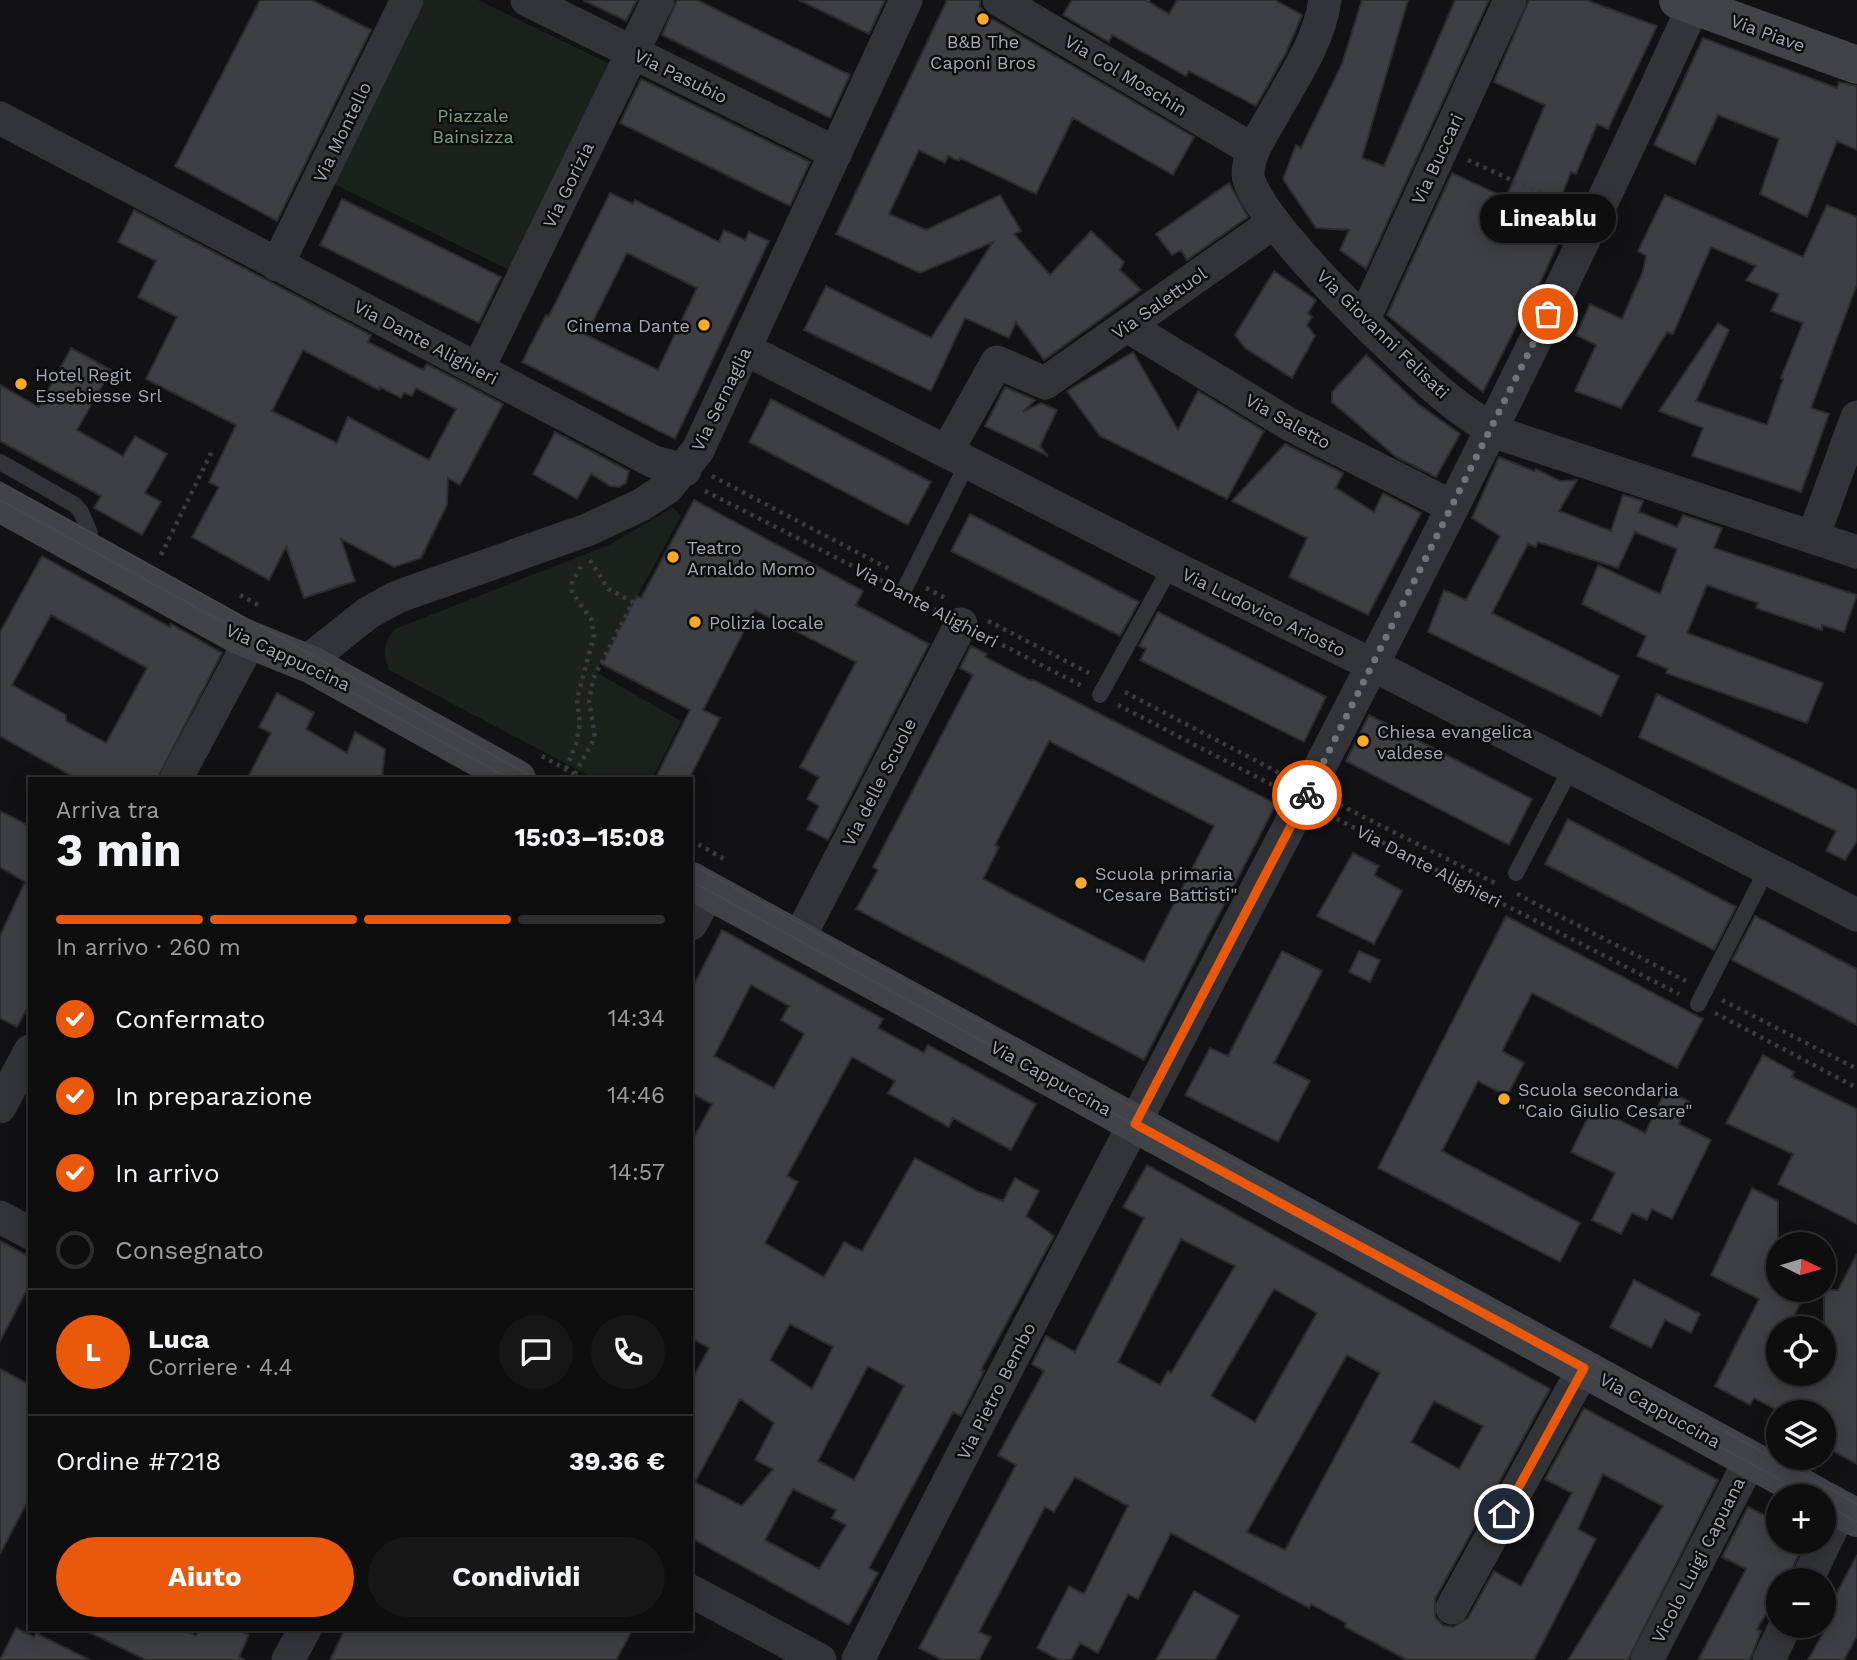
<!DOCTYPE html>
<html lang="it">
<head>
<meta charset="utf-8">
<style>
	body { margin:0; font-family:"Work Sans",sans-serif; background:#171718; color:#f1f3f6; height:100vh; display:flex; flex-direction:column; font-size:26px; white-space:nowrap }
	* { box-sizing:border-box; margin:0 }
	p { font-size:23px; color:#9b9c9e }
	.icon { flex:none; width:38px; height:38px; fill:none; stroke:currentColor; stroke-width:2; stroke-linecap:round; stroke-linejoin:round }
	.map { position:relative; flex:1; overflow:hidden }
	.details { position:absolute; left:28px; top:777px; width:665px; height:854px; display:flex; flex-direction:column; background:#0e0e0f; border-radius:0px; box-shadow:0 4px 18px #0003,0 0 0 2px #2e2e2f }
	.details>* { flex:none }
	.needle { width:46px; rotate:95deg }
	.fabs { position:absolute; left:1766px; top:1232px; display:grid; gap:14px }
	.fabs a { display:grid; place-items:center; width:70px; height:70px; border-radius:50%; background:#0e0e0f; box-shadow:0 4px 18px #0003,0 0 0 2px #2e2e2f; font-size:35px }
	.pin { position:absolute; display:grid; place-items:center; width:60px; height:60px; color:#fff; margin:-30px; border:4px solid #fff; border-radius:50%; box-shadow:0 2px 7px #0007 }
	.courier { position:absolute; display:grid; place-items:center; width:70px; height:70px; margin:-35px; border:5px solid #ea580c; border-radius:50%; background:#fff; color:#222; box-shadow:0 2px 9px #0007 }
	.bubble { position:absolute; height:49px; border-radius:24px; background:#0e0e0f; box-shadow:0 4px 18px #0003,0 0 0 2px #2e2e2f; font-size:23px; font-weight:700; line-height:49px; text-align:center }
	.summary em { font-style:normal; font-weight:700 }
	.summary div { display:flex; flex-direction:column-reverse }
	.summary { display:flex; align-items:center; justify-content:space-between; height:119px; padding:0 28px }
	h1 { font-size:46px; font-weight:700; line-height:52px }
	.bar { display:grid; grid-template-columns:repeat(4,1fr); gap:10px 7px; align-content:center; height:84px; padding:0 28px }
	.bar i { height:9px; border-radius:5px; background:#2e2e2f }
	.bar .current { background:#ea580c }
	.bar p { grid-column:span 4 }
	.line { display:flex; align-items:center; gap:18px; padding:0 28px; border-top:2px solid #2e2e2f }
	.line div { flex:1 }
	.round { display:grid; place-items:center; flex:none; width:74px; height:74px; border-radius:37px; background:#171718 }
	ol { padding:0 28px; list-style:none }
	li { display:flex; align-items:center; gap:21px; height:77px }
	li p { margin-inline-start:auto }
	li .icon { padding:7px; border-radius:50%; background:#ea580c; color:#fff; stroke-width:4 }
	li:last-child { color:#9b9c9e }
	li i { width:38px; height:38px; border:4px solid #2e2e2f; border-radius:50% }
	.action { display:flex; gap:14px; margin-top:auto; padding:14px 28px }
	.action a { flex:1; height:80px; border-radius:42px; background:#ea580c; color:#fff; font-size:28px; font-weight:700; line-height:80px; text-align:center }
	.action a+a { background:#171718; color:#f1f3f6 }
	.map>svg:first-child { display:block }
</style>
</head>
<body>
<div class="map">
<svg width="1857" height="1660" viewBox="0 0 1857 1660">
	<rect width="100%" height="100%" fill="#121214"/>
	<path fill="#1a221b" d="M424 0H478L612 65 511 271 334 184Z
		M673 507 681 516 596 672 681 721 652 779H595L389 670C382 654 384 641 395 629L611 544Z"/>
	<path fill="#3e3f44" stroke="#2c2c30" stroke-width="2" fill-rule="evenodd" d="M260 0H312L371 30 277 221 175 166Z
		M583 0H637L626 21Z
		M677 0H697L850 75 830 118 662 35Z
		M799 0H885L869 34Z
		M947 0H980V7L989 17 1194 137 1173 175 1073 118 1036 194 960 158 959 161 948 156 945 163 919 150 889 214 926 230 1000 195 1021 231 1014 234 1050 275 1091 231 1124 262 1120 270 1141 290 1044 360 1016 322 1009 338 965 318 931 391 804 330 826 286 931 338 993 242 920 273 836 234Z
		M1072 0H1146L1169 14 1177 0H1275L1302 15 1286 53 1256 106 1189 71 1186 76 1112 35 1109 42 1063 15Z
		M1362 0H1408L1362 158 1384 166 1455 0H1489L1366 269 1340 250 1349 230 1316 228 1283 179 1296 145 1301 148 1342 64Z
		M1529 0H1586L1657 26 1608 129 1597 124 1576 174 1571 172 1552 218 1567 224 1535 294 1533 293 1483 392 1387 315 1452 173 1506 198 1545 105 1494 82Z
		M1703 38 1837 88 1839 82 1857 86V150L1837 141 1807 217 1760 194 1779 139 1718 115 1695 164 1654 145Z
		M641 79 810 162 790 206 620 123Z
		M1229 183 1248 217 1187 260 1181 250 1172 255 1156 234Z
		M610 193 633 204 635 200 719 242 724 230 745 240 749 232 769 241 675 439 522 362 546 315 549 316ZM627 253 697 288 658 370 586 335Z
		M1665 195 1803 257 1827 205 1857 217V284L1811 408 1829 414 1801 492 1692 456 1703 428 1659 411 1718 323 1729 330 1696 401 1767 425 1783 379 1781 378 1803 323 1771 311 1779 294 1746 280 1756 266 1711 247 1673 334 1667 332 1621 408 1575 391 1596 345 1576 335 1590 304 1622 319 1643 271 1646 256 1638 251Z
		M342 199 501 277 479 323 320 245Z
		M134 210 371 335 368 342 423 370 427 364 503 404 460 485 448 478 447 505 421 558 394 567 341 539 355 581 304 598 286 547 269 580 192 537 219 487 209 482 236 425 146 379 177 317 138 297 156 261 118 242ZM303 350 379 390 380 387 401 398 404 393 412 396 416 388 456 409 429 460 348 417 337 443 272 411Z
		M1274 271 1316 300 1308 313 1312 317 1307 325 1315 336 1292 378 1245 348 1235 335Z
		M71 348 111 370 77 430 123 456 135 436 167 454 145 493 161 502 142 535 94 508 101 496 0 441V385L39 407Z
		M1133 352 1178 430 1198 391 1264 431 1227 499 1100 436 1067 391Z
		M1366 355 1417 403 1460 434 1436 477 1396 457 1332 402V392Z
		M1005 387 1035 400 1023 412 1041 403 1057 410 1040 446 1048 456 985 426Z
		M771 399 931 482 908 525 749 442Z
		M555 432 629 471 626 483 619 487 610 486 591 474 577 499 533 474Z
		M1285 444 1343 473 1336 488 1374 512 1383 493 1421 513 1368 615 1289 577 1307 538 1232 501Z
		M1499 457 1534 471 1536 469 1560 481 1577 480 1559 511 1611 531 1623 495 1643 501 1639 512 1677 527 1683 515 1722 528 1714 548 1857 595 1844 632 1822 625V630L1756 608 1758 603 1707 585 1687 633 1823 683 1807 723 1666 673 1668 669 1637 656 1646 636 1582 604 1598 565 1660 594 1677 549 1635 532 1618 568 1538 542 1536 547 1528 544 1492 613 1619 676 1601 716 1428 632 1444 590 1466 600 1500 536 1472 518Z
		M694 500 863 591 856 605 929 644 828 840 807 829 819 806 807 799 819 777 800 767 856 662 755 610 703 710 720 718 689 779H655L690 710 602 664 637 596 641 598Z
		M970 514 1139 602 1120 636 951 551Z
		M42 556 170 627 171 624 222 653 157 779H77L0 736V632ZM51 615 147 668 106 743 66 721V715L12 685Z
		M1158 612 1326 697 1304 742 1140 660 1146 649 1139 646Z
		M971 646 987 654 985 657 1031 681 1032 679 1276 804 1144 1060 856 909 878 870 873 867 973 675 960 668ZM1049 741 1214 826 1144 962 983 879 999 847 995 845Z
		M277 693 314 713 306 729 347 753 355 732 385 749 382 779H247L271 733 259 727Z
		M1657 694 1857 790V841L1845 860 1826 851 1836 831 1639 737Z
		M1369 715 1532 799 1509 845 1346 761Z
		M0 811 30 826V1003L17 1027 0 1018V936L25 882 0 867Z
		M1568 819 1736 907 1714 950 1545 864Z
		M1353 853 1379 866 1374 875 1402 891 1374 944 1317 916Z
		M1506 916 1703 1019 1677 1068 1532 993 1502 1051 1524 1063 1507 1096 1478 1081 1442 1151 1580 1223 1560 1262 1378 1168Z
		M1755 916 1857 969V1025L1732 960Z
		M722 930 883 1019 878 1028 924 1053 928 1045 1036 1104 1011 1150 953 1118 949 1127 888 1093 895 1081 852 1057 787 1176 798 1182 765 1243 824 1277 844 1242 862 1251 915 1158 977 1191 1003 1201 1015 1178 1039 1191 1026 1216 1054 1236 981 1370 984 1371 961 1416 953 1412 869 1568 878 1573 849 1625 691 1538V1381L709 1348 691 1338V1143L712 1104 693 1094 691 1097V990ZM751 985 789 1006 781 1020 804 1034 774 1088 714 1056ZM790 1324 833 1347 812 1389 770 1360ZM868 1366 904 1386 854 1480 818 1461ZM740 1399 774 1423 755 1460 773 1469 742 1506 695 1482ZM793 1489 836 1510 832 1518 846 1525 819 1569 765 1540Z
		M1282 951 1322 971 1274 1063 1310 1081 1278 1142 1185 1095 1210 1048 1228 1056Z
		M1359 951 1380 960 1370 982 1349 972Z
		M1763 1055 1794 1072 1792 1077 1857 1109V1224L1778 1184 1793 1154 1726 1123Z
		M1666 1090 1690 1102 1679 1124 1711 1140 1672 1219 1652 1209 1647 1220 1632 1213 1621 1234 1592 1220 1615 1173 1571 1152 1593 1107 1645 1133Z
		M1147 1165 1550 1389 1435 1599V1617L1443 1625 1453 1627 1468 1618 1494 1571 1521 1586 1572 1493 1545 1479 1584 1408 1718 1480 1628 1660H1568L1663 1506 1603 1474 1578 1529 1596 1539 1534 1660H1407L1345 1627 1346 1623 1311 1604 1309 1608 1171 1533 1138 1599 1128 1594 1098 1653 1080 1643 1071 1660H1059L1037 1648 1069 1586 1084 1594 1128 1506 1075 1477 1054 1512 1045 1507 979 1632 991 1637 979 1660H942L919 1648 1016 1465 998 1455 1044 1371 1032 1364 1046 1336 1075 1352 1144 1218 1123 1207ZM1181 1239 1235 1266 1171 1373 1168 1371 1160 1385 1118 1362ZM1274 1289 1317 1313 1255 1422 1211 1396ZM1347 1355 1380 1373 1285 1550 1247 1532ZM1434 1401 1483 1426 1459 1469 1411 1442Z
		M1752 1188 1778 1201V1290H1807L1788 1328H1778V1374H1824V1290H1838L1857 1254V1464L1824 1446V1412H1781L1754 1398 1750 1405 1715 1386 1759 1299 1711 1275Z
		M0 1241 30 1257V1284L0 1341Z
		M1634 1280 1700 1314 1691 1333 1665 1320 1651 1348 1610 1327Z
		M0 1369 30 1385V1497L0 1554Z
		M1748 1507 1778 1522V1542H1804L1788 1580H1778V1594L1757 1629 1761 1631 1750 1660H1698L1746 1569 1722 1557Z
		M1857 1555V1636L1844 1660H1808L1836 1610 1830 1606Z
		M1194 1591 1239 1616 1215 1660H1156Z
		M16 1628 34 1637 36 1633 90 1660H0Z
		M82 1629H181L196 1636 199 1629H237L249 1635 239 1657 245 1660H146Z
		M345 1629H633L616 1660H330Z"/>
	<g fill="none" stroke-linecap="round" stroke-linejoin="round">
		<path stroke="#393b40" stroke-width="4.5" stroke-dasharray="3.5 5" stroke-linecap="butt" d="M1148 1V0
			M1468 160 1568 206
			M712 476 891 570
			M705 491 884 582
			M161 555 213 449
			M926 588 947 599
			M240 595 260 606
			M919 601 936 610
			M988 621 1089 673
			M987 637 1082 686
			M1125 692 1285 776
			M1118 705 1278 788
			M542 756 583 779
			M566 769 576 744 580 724 577 699 594 635 591 619 572 592V583L582 564
			M575 774 595 737 589 701 593 679 633 602 608 589 590 560
			M1332 801 1497 884
			M1329 815 1679 994
			M691 840 724 859
			M1517 894 1686 981
			M1722 1000 1857 1069
			M1715 1013 1857 1088"/>
		<path stroke="#333439" stroke-width="16" d="M0 462 75 505 81 512 90 533
			M903 592 968 462
			M1100 695 1171 566
			M1516 873 1571 768
			M1698 1004 1767 869"/>
		<path stroke="#333439" stroke-width="33" d="M527 0 836 153
			M999 0 1253 150
			M1325 0C1319 43 1291 82 1270 120 1261 136 1248 155 1248 174 1248 215 1414 373 1452 402 1467 414 1484 425 1501 434L1857 552
			M0 118 654 462 685 470
			M277 265 407 0
			M1364 319 1510 0
			M1127 326 1289 424 1453 507
			M745 349 1171 566 1373 665 1857 915
			M478 369 658 0
			M947 451 997 362 1045 383 1273 223
			M1813 537 1857 417
			M315 655 368 613 397 597 587 530 641 505 667 488 698 450 906 0
			M176 779 250 641
			M691 924 709 891
			M798 940 961 624
			M0 1107 30 1051
			M0 1217 30 1233
			M1807 1580 1841 1509
			M691 1591 820 1660
			M1452 1608 1584 1368
			M288 1660 305 1629
			M858 1660C1136 1106 1440 565 1696 0
			M1647 1660 1750 1460
			M1769 1660 1785 1626"/>
		<path stroke="#414349" stroke-width="38" d="M1678 0 1857 65
			M0 503 238 635 312 665 517 779
			M691 881 1817 1496
			M1824 1500 1857 1518"/>
		<path stroke="#46484e" stroke-width="2" d="M0 482 536 779
			M0 500 510 779
			M691 864 1857 1504
			M691 881 1810 1496
			M1824 1504 1857 1522"/>
	</g>
	<g fill="none" stroke-linecap="round" stroke-linejoin="round">
		<path stroke="#70747d" stroke-width="7" stroke-dasharray="0 12.6" d="M1307 795 1548 314"/>
		<path stroke="#ea580c" stroke-width="9" d="M1307 795 1135 1124 1584 1368 1504 1514"/>
	</g>
	<g fill="#f9aa25" stroke="#0d0d0f" stroke-width="2.5">
		<circle cx="983" cy="19" r="7"/>
		<circle cx="704" cy="325" r="7"/>
		<circle cx="21" cy="384" r="7"/>
		<circle cx="673" cy="557" r="7"/>
		<circle cx="695" cy="622" r="7"/>
		<circle cx="1363" cy="741" r="7"/>
		<circle cx="1081" cy="883" r="7"/>
		<circle cx="1504" cy="1099" r="7"/>
	</g>
	<g text-anchor="middle" dominant-baseline="central" stroke-width="5" stroke-linejoin="round" paint-order="stroke">
		<g font-size="18" fill="#a3a9b5" stroke="#0d0d0f">
			<text transform="translate(1768 33) rotate(20)">Via Piave</text>
			<text transform="translate(1126 75) rotate(31)">Via Col Moschin</text>
			<text transform="translate(681 76) rotate(26)">Via Pasubio</text>
			<text transform="translate(342 132) rotate(-64)">Via Montello</text>
			<text transform="translate(1437 159) rotate(-65)">Via Buccari</text>
			<text transform="translate(568 185) rotate(-64)">Via Gorizia</text>
			<text transform="translate(1159 303) rotate(-35)">Via Salettuol</text>
			<text transform="translate(1383 334) rotate(44)">Via Giovanni Felisati</text>
			<text transform="translate(426 342) rotate(28)">Via Dante Alighieri</text>
			<text transform="translate(721 399) rotate(-64)">Via Sernaglia</text>
			<text transform="translate(1288 421) rotate(29)">Via Saletto</text>
			<text transform="translate(926 605) rotate(28)">Via Dante Alighieri</text>
			<text transform="translate(1264 612) rotate(26)">Via Ludovico Ariosto</text>
			<text transform="translate(288 657) rotate(25)">Via Cappuccina</text>
			<text transform="translate(879 782) rotate(-63)">Via delle Scuole</text>
			<text transform="translate(1429 866) rotate(27)">Via Dante Alighieri</text>
			<text transform="translate(1051 1078) rotate(29)">Via Cappuccina</text>
			<text transform="translate(996 1391) rotate(-63)">Via Pietro Bembo</text>
			<text transform="translate(1660 1410) rotate(29)">Via Cappuccina</text>
			<text transform="translate(1698 1560) rotate(-63)">Vicolo Luigi Capuana</text>
		</g>
		<g font-size="18" fill="#a3a9b5" stroke="#0d0d0f" text-anchor="start">
			<text x="983" y="41" text-anchor="middle">B&amp;B The<tspan x="983" dy="21">Caponi Bros</tspan></text>
			<text x="690" y="325" text-anchor="end">Cinema Dante</text>
			<text x="35" y="374">Hotel Regit<tspan x="35" dy="21">Essebiesse Srl</tspan></text>
			<text x="687" y="547">Teatro<tspan x="687" dy="21">Arnaldo Momo</tspan></text>
			<text x="709" y="622">Polizia locale</text>
			<text x="1377" y="731">Chiesa evangelica<tspan x="1377" dy="21">valdese</tspan></text>
			<text x="1095" y="873">Scuola primaria<tspan x="1095" dy="21">"Cesare Battisti"</tspan></text>
			<text x="1518" y="1089">Scuola secondaria<tspan x="1518" dy="21">"Caio Giulio Cesare"</tspan></text>
		</g>
		<g font-size="18" fill="#79a17a" stroke="#0d0d0f">
			<text x="473" y="115">Piazzale<tspan x="473" dy="21">Bainsizza</tspan></text>
		</g>
	</g>
</svg>
<div class="fabs">
<a><svg class="needle" viewBox="-14 -14 28 28"><path d="M0-13l5 13h-10z" fill="#e53935"/><path d="M0 13l5-13h-10z" fill="#9b9c9e"/></svg></a>
<a><svg class="icon" aria-label="locate" viewBox="0 0 24 24"><circle cx="12" cy="12" r="6"/><path d="M12 2v4M12 18v4M2 12h4M18 12h4"/></svg></a>
<a><svg class="icon" aria-label="layers" viewBox="0 0 24 24"><path d="M12 4l9 5-9 5-9-5zM3 14l9 5 9-5"/></svg></a>
<a>+</a>
<a>−</a>
</div>
<div class="pin" style="left:1548px;top:314px;background:#ea580c"><svg class="icon" aria-label="bag" viewBox="0 0 24 24"><path d="M5 8h14l-1 12H6zM9 8a3 3 0 0 1 6 0"/></svg></div>
<div class="pin" style="left:1504px;top:1514px;background:#1f2937"><svg class="icon" aria-label="home" viewBox="0 0 24 24"><path d="M3 11l9-7 9 7M6 9v11h12V9"/></svg></div>
<div class="courier" style="left:1307px;top:795px"><svg class="icon" aria-label="bike" viewBox="0 0 24 24"><circle cx="6" cy="16" r="4"/><circle cx="18" cy="16" r="4"/><path d="M6 16l4-8h5l3 8M10 8l3 8H6M13 5h3"/></svg></div>
<div class="bubble" style="left:1480px;top:194px;width:136px">Lineablu</div>
<section class="details">
<div class="summary"><div><h1>3 min</h1><p>Arriva tra</p></div><em>15:03–15:08</em></div>
<div class="bar"><i class="current"></i><i class="current"></i><i class="current"></i><i></i><p>In arrivo · 260 m</p></div>
<ol>
<li><svg class="icon" aria-label="check" viewBox="0 0 24 24"><path d="M5 12l5 5 9-10"/></svg>Confermato<p>14:34</p></li>
<li><svg class="icon" aria-label="check" viewBox="0 0 24 24"><path d="M5 12l5 5 9-10"/></svg>In preparazione<p>14:46</p></li>
<li><svg class="icon" aria-label="check" viewBox="0 0 24 24"><path d="M5 12l5 5 9-10"/></svg>In arrivo<p>14:57</p></li>
<li><i></i>Consegnato</li>
</ol>
<div class="line" style="height:126px"><b class="round" style="background:#ea580c;color:#fff">L</b><div><b>Luca</b><p>Corriere · 4.4</p></div><a class="round"><svg class="icon" aria-label="chat" viewBox="0 0 24 24"><path d="M4 5h16v11H9l-5 4z"/></svg></a><a class="round"><svg class="icon" aria-label="phone" viewBox="0 0 24 24"><path d="M5 4h4l2 5-3 2q2 4 5 5l2-3 5 2v4C11 20 4 13 5 4z"/></svg></a></div>
<div class="line" style="height:91px"><div>Ordine #7218</div><b>39.36 €</b></div>
<div class="action"><a>Aiuto</a><a>Condividi</a></div>
</section>
</div>
</body>
</html>
